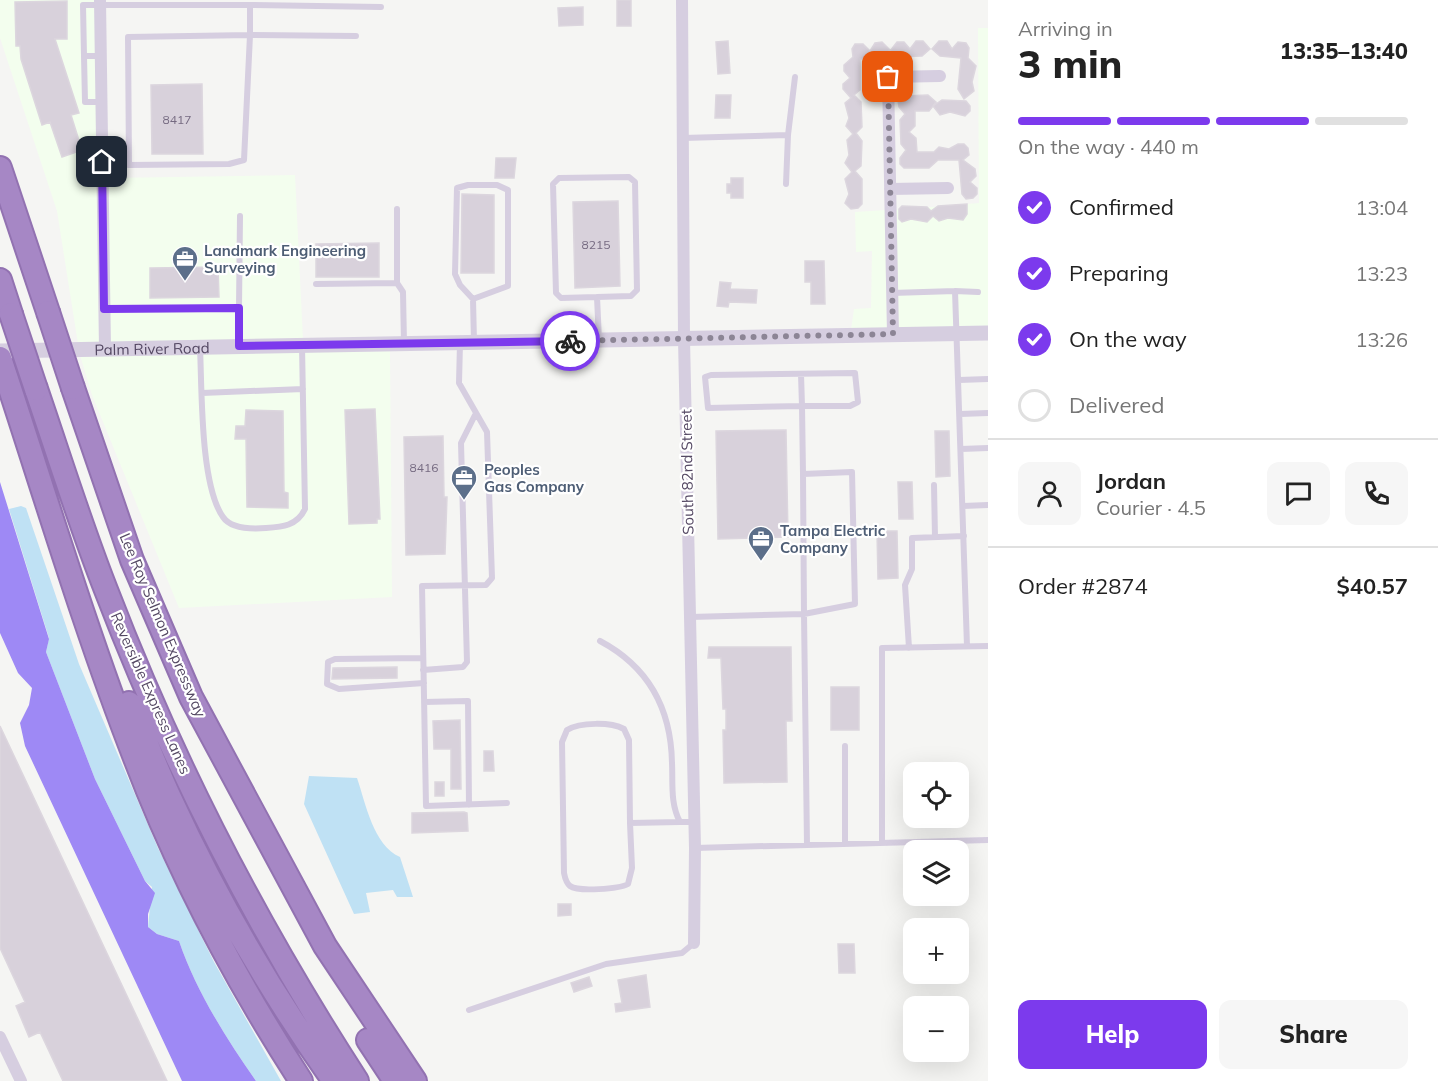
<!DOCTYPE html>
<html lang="en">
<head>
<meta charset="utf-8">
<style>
	body { margin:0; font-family:Mulish,sans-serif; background:#f6f6f6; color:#222; height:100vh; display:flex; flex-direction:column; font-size:22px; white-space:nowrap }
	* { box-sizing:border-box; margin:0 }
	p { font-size:20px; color:#767676 }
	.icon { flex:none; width:33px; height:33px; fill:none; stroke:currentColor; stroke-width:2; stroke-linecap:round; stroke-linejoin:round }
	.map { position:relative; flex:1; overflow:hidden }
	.sheet { display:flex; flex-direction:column; background:#fff; width:450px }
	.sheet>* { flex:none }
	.fabs { position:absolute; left:903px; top:762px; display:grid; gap:12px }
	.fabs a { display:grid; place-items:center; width:66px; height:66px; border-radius:12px; background:#fff; box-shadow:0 6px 24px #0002; font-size:30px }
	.pin { position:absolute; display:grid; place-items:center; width:51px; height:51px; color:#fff; margin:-26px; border-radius:12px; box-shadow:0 3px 9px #0006 }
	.courier { position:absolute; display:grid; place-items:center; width:60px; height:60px; margin:-30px; border:4px solid #7c3aed; border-radius:50%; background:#fff; color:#222; box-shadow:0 2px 8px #0007 }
	.overview em { font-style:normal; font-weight:800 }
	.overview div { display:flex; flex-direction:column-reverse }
	.overview { display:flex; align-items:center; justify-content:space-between; height:102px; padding:0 30px }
	h1 { font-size:39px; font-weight:800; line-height:45px }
	.bar { display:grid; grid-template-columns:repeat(4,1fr); gap:9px 6px; align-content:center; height:72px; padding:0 30px }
	.bar i { height:8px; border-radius:4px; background:#e0e0e0 }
	.bar .on { background:#7c3aed }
	.bar p { grid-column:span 4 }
	.line { display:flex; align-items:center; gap:15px; padding:0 30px; border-top:2px solid #e0e0e0 }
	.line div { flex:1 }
	.round { display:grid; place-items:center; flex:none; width:63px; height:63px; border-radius:12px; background:#f6f6f6 }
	ol { padding:0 30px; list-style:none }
	li { display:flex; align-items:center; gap:18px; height:66px }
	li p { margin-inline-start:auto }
	li .icon { padding:6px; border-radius:50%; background:#7c3aed; color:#fff; stroke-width:4 }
	li:last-child { color:#767676 }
	li i { width:33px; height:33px; border:3px solid #e0e0e0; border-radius:50% }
	.cta { display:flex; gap:12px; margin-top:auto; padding:12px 30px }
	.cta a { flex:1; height:69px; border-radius:12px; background:#7c3aed; color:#fff; font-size:24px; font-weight:800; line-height:69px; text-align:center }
	.cta a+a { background:#f6f6f6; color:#222 }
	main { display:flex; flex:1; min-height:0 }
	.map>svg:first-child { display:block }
</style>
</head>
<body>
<main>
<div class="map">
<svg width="988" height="1081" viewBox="0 0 988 1081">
	<rect width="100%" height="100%" fill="#f5f5f3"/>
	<path fill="#f3feee" d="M0 0H95L99 343 78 344 57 211 0 38Z
		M978 28H988V327L898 329 896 210 979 203Z
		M295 175 303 340 110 343 108 178Z
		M886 210 888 329 851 330 854 309 871 308 872 251 856 252 855 212Z
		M390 351 392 597 179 608 92 395 80 355Z"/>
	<path fill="#bfe1f4" d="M21 506 26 508 79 664 158 848 214 962 281 1081H256C226 1038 196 991 179 941L157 934 148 927 152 887 145 881 95 779 46 652 49 638 9 509Z
		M309 776 357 778C366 804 373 845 400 857L413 897H397L393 890 366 893 370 912 354 914 304 804Z"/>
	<path fill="#9e89f5" d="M0 482 49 639 46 652 95 779 145 881 155 893 148 914V927L157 934 179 941C196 991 226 1038 256 1081H182L25 746 20 723 29 705 32 688 18 673 0 633Z"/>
	<path fill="#d8d1db" stroke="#dcd6de" stroke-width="1.5" d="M617 0H631V26H617Z
		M67 1V39H55L79 113 71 115 82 150 62 157 50 122 42 125 21 59 20 46H16L15 2Z
		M583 7V25L559 26 558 8Z
		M728 41 730 73 718 74 716 42Z
		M916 41H923L930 49 922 56 898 57 890 51 897 42H904L910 49Z
		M939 41H947L952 49 958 42 966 43 969 48 968 58 976 66 972 82 974 91 964 99 958 89 961 58 940 56 932 49Z
		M882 42 890 50 882 58 860 59V90L854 95 861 102 862 127 856 133 862 141 861 166 855 171 862 179V204L858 208 851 209 845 203 849 194 845 179 852 172 845 163 849 155 847 140 853 134 846 126 849 118 845 103 851 98 843 89V84L850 78 844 71V65L853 57 852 49 855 44H863L870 51 875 43Z
		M202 84 203 154H152L151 85Z
		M716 95H731L730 118H715Z
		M928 95 936 102 933 106 942 100 966 101 970 106V111L965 116 950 112 940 115 933 106 929 111H915V126L909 132 916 138 917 152H934L939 147 949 149 958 144H964L968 148 969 155 963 160 975 169 976 176 970 182 977 188V194L973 198 966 199 962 194 959 160H938L929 168H904L900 164V158L906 150 901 144 900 120 905 114 899 107 898 100 904 96Z
		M496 158H516L514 178H495Z
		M731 178H743V198H731V193H727V184H731Z
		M462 194 494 195V273H461Z
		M618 201 620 286 575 288 573 202Z
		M967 204V214L963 220 948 218 939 221 933 216 927 222 911 219 902 222 899 219V209L902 206 927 207 931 211 938 206Z
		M379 243V277H316V244Z
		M805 261H824L825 304H811V282H805Z
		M218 267 219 297 150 298V268Z
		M720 282 731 283 730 289 757 290 756 303 729 302 728 307 717 306Z
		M375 409 380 519H377V523L349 524 345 410Z
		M246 410 283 411 284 492 288 493V508L247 507 246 439H235L236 426H245Z
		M786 430 788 537 718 539 716 431Z
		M935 431H949L950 476 936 477Z
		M443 436 444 497H447L445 554 406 555 404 437Z
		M898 482H912L913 519H899Z
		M877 531H897L898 578 878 579Z
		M709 647H791L792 721H786L787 782 724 783 723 730H726V709H723L721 658H708Z
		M397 667V678L332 679 333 668Z
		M831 687H859V730H831Z
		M460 720 461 789H451V749H434L433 721Z
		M0 726 167 1081H63L40 1032 29 1037 16 1006 25 1002 0 948Z
		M484 751H493L494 771H484Z
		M435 782H444V796H435Z
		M464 812 467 813 468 831 412 833V813Z
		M558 904H571V915L558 916Z
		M838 944H854L855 973H839Z
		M646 975 650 1007 616 1012 615 1004 622 1003 618 980Z
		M589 977 592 986 574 992 571 983Z"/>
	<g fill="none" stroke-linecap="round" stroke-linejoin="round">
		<g stroke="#9272b1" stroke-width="26">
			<path id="motorway" d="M0 168 48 312
				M0 280 11 314
				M0 358C44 491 84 627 135 758 178 871 235 979 301 1081
				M73 388 132 560 191 697 325 946 415 1081
				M36 389C59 456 80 524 106 590 172 762 257 927 357 1081
				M129 703C144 735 156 768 171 800 216 898 271 993 334 1081
				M368 1040 395 1081"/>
		</g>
		<path stroke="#d6cee0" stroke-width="6" d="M250 5 381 7
			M84 56 85 102H101
			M101 56H84L83 5H250V35L356 36
			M788 135 795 77
			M683 138 788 135 786 184
			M102 162 129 165 128 37 250 35 244 160 229 164 129 165
			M468 185H497L508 190V286L473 299 460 285 455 274 457 188Z
			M397 283V209
			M316 284 397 283 403 292 404 343
			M955 291 978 292
			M892 293 955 291 967 646
			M597 297 561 298 556 293 553 184 559 178 629 177 635 182 637 290 631 296 597 297 599 340
			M473 299 474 342
			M239 308 240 216
			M104 309 239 308V346
			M460 343 459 383 487 432 492 578 486 585 422 586 426 806 507 803
			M200 348C202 388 200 485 223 517 231 529 253 529 266 528 282 527 297 526 305 509L302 346
			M801 374 802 406H850L858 402 855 373 711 375 705 377 708 408 802 406 803 474
			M959 380 988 379
			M202 393 303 389
			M960 414 988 413
			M961 449 988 448
			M852 472 855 604 804 614 803 474Z
			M934 485 935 537
			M963 506 988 505
			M690 617 804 614 807 845
			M600 641C649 667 671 708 672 763 673 783 670 803 680 822H694
			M909 648 905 585 912 569V538L964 536
			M423 658 335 659 328 662 327 684 339 689 424 683
			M423 670 463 667 467 662 461 443 476 413
			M424 702 468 701 469 805
			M845 746V844
			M630 823 632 868 628 884C619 889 578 892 570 886 566 883 565 878 564 873L562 742 567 730C580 722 611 722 624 729L629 740 630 823 680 822
			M882 843V648L988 646
			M695 848 988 840
			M469 1010 606 964 682 953 694 943"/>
		<path stroke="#d6cee0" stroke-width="12" d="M100 0 105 349
			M682 0 684 339 695 848 694 943
			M890 189 948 188
			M893 334 888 77 940 76
			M0 1037 21 1081"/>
		<path stroke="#d6cee0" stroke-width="15" id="s1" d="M0 351 988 333"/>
		<use href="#motorway" stroke="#a687c5" stroke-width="22"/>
		<g stroke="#9272b1" stroke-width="26" stroke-linecap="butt">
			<path id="motorway-bridge" d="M48 312 73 388
				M11 314 36 389"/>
		</g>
		<use href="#motorway-bridge" stroke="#a687c5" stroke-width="22"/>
	</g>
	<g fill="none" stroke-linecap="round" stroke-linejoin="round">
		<path stroke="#8c8595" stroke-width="6" stroke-dasharray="0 10.8" d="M570 341 893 334 888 77"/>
		<path stroke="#7c3aed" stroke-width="8" d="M102 162 104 309 239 308V346L570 341"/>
	</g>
	<defs>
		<g id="office-pin" transform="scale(1.35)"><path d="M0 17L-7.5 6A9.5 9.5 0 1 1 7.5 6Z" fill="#5c6f8a" stroke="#fff"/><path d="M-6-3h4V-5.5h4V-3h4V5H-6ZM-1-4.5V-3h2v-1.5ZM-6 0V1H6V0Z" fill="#fff"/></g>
	</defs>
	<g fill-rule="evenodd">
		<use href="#office-pin" x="185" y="259"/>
		<use href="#office-pin" x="464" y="478"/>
		<use href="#office-pin" x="761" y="539"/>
	</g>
	<g text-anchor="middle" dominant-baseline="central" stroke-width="4.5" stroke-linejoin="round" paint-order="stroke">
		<g font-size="12" fill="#756a81">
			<text x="177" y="119">8417</text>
			<text x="596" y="244">8215</text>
			<text x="424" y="467">8416</text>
		</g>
		<g font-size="15" font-weight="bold" fill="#4e5e75" stroke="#fff" text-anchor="start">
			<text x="204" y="250">Landmark Engineering<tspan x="204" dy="17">Surveying</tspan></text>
			<text x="484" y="469">Peoples<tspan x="484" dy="17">Gas Company</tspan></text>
			<text x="780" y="530">Tampa Electric<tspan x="780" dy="17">Company</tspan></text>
		</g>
		<g font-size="15" fill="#544863" stroke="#fff">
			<text stroke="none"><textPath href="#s1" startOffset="152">Palm River Road</textPath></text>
			<text transform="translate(687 472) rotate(-91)">South 82nd Street</text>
			<text transform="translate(163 625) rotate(67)">Lee Roy Selmon Expressway</text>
			<text transform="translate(151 693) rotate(66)">Reversible Express Lanes</text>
		</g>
	</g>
</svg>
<div class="fabs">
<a><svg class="icon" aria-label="locate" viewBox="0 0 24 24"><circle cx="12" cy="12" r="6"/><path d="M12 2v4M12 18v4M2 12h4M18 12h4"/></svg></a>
<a><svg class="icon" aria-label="layers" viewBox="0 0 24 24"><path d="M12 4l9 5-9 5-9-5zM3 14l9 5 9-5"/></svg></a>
<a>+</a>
<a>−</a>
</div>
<div class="pin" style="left:888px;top:77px;background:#ea580c"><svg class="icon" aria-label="bag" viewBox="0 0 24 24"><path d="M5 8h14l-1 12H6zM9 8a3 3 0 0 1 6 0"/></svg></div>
<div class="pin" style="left:102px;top:162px;background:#1f2937"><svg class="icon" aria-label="home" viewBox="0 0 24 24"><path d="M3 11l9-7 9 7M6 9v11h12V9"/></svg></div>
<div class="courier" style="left:570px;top:341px"><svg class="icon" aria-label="bike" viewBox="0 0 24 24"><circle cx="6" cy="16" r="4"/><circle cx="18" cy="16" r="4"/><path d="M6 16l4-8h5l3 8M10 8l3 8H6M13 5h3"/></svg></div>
</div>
<section class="sheet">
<div class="overview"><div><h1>3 min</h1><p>Arriving in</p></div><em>13:35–13:40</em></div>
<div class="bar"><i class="on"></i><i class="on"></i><i class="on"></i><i></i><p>On the way · 440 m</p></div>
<ol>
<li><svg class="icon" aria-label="check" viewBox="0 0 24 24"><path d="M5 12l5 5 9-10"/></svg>Confirmed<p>13:04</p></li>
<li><svg class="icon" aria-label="check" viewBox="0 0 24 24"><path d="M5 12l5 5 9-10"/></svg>Preparing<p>13:23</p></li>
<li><svg class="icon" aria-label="check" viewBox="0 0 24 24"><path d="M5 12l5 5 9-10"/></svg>On the way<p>13:26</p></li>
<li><i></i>Delivered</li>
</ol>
<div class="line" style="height:108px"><a class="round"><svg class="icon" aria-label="person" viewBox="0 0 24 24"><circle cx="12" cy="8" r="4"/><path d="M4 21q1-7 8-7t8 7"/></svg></a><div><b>Jordan</b><p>Courier · 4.5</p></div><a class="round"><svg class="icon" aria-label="chat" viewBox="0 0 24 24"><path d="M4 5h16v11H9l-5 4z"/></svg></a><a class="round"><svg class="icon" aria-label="phone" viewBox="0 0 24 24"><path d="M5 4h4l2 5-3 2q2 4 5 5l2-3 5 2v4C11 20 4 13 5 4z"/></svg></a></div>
<div class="line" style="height:78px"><div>Order #2874</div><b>$40.57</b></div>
<div class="cta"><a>Help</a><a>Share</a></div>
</section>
</main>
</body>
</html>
